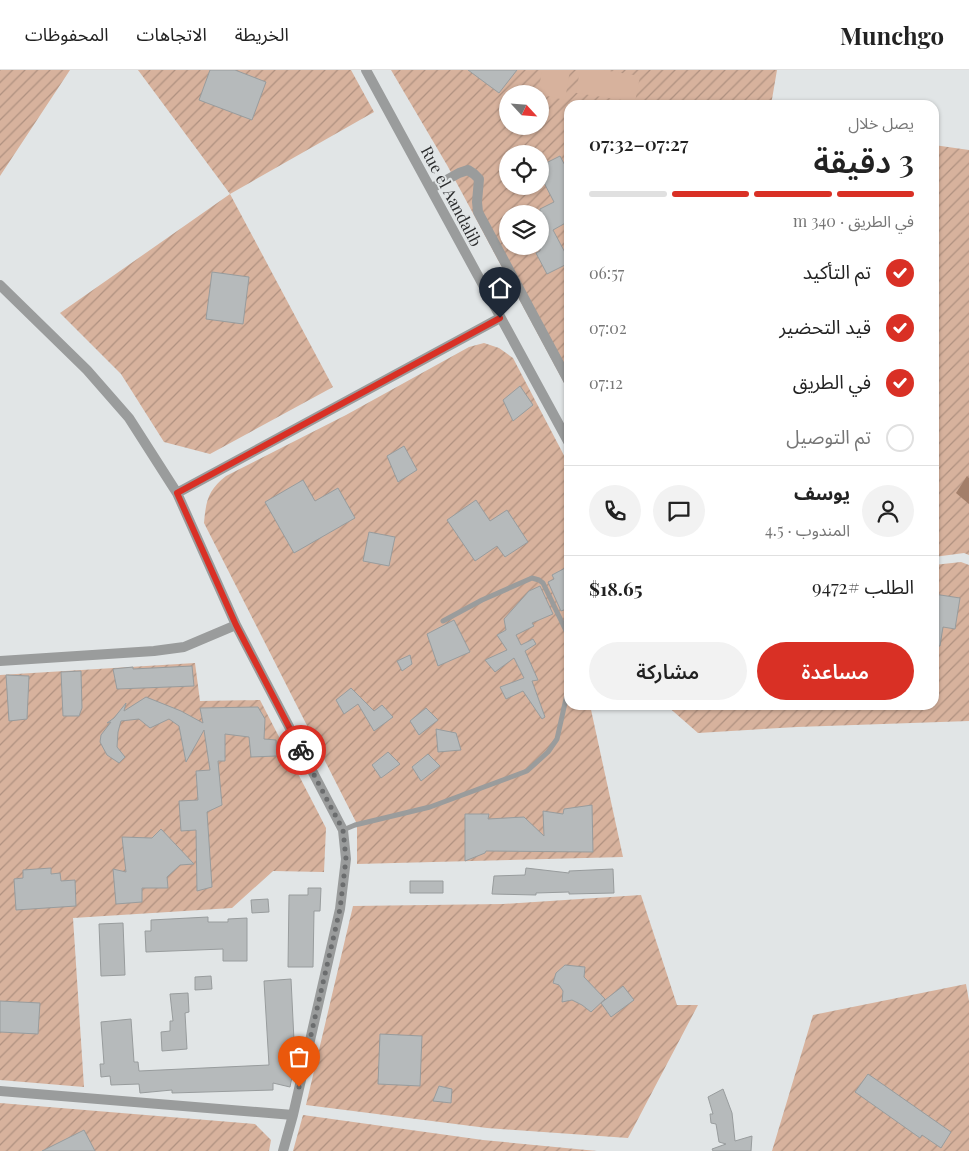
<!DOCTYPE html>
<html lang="ar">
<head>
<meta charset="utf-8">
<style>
	body { margin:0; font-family:"Playfair Display","Noto Sans Arabic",serif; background:#f2f2f2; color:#222; direction:rtl; height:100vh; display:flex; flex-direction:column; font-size:19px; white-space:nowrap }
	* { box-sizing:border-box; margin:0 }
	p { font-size:16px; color:#767676 }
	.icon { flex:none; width:28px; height:28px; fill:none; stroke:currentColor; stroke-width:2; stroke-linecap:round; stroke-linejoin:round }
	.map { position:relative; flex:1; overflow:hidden; direction:ltr }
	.sheet { position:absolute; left:564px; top:30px; width:375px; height:610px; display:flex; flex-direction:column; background:#fff; border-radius:15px; box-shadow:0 1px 4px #0004; direction:rtl }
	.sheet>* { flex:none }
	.needle { width:32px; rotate:116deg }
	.controls { position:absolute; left:499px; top:15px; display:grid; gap:10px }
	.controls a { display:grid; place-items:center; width:50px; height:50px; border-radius:50%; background:#fff; box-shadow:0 1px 4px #0004; font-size:25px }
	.pin { position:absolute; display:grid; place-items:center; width:42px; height:42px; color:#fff; margin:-51px -21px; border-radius:50% 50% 50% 0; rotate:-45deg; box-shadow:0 0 5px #0007 }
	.pin .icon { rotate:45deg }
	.courier { position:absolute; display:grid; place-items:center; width:50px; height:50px; margin:-25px; border:4px solid #d93025; border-radius:50%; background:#fff; color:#222; box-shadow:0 1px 6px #0007 }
	.overview em { font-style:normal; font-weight:600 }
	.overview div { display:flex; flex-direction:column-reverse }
	.overview { display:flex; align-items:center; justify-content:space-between; height:85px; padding:0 25px }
	h1 { font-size:32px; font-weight:600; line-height:38px }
	.bar { display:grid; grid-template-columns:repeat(4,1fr); gap:8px 5px; align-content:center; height:60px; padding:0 25px }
	.bar i { height:6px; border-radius:4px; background:#e0e0e0 }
	.bar .on { background:#d93025 }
	.bar p { grid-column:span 4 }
	.line { display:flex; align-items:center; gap:12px; padding:0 25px; border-top:1px solid #e0e0e0 }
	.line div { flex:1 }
	.round { display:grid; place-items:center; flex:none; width:52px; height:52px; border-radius:26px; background:#f2f2f2 }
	ol { padding:0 25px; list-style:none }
	li { display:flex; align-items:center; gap:15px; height:55px }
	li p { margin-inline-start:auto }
	li .icon { padding:5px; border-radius:50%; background:#d93025; color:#fff; stroke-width:4 }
	li:last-child { color:#767676 }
	li i { width:28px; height:28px; border:2px solid #e0e0e0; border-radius:50% }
	.button { display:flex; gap:10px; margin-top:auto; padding:10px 25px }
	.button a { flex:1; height:58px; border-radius:30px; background:#d93025; color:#fff; font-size:20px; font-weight:600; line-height:58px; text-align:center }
	.button a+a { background:#f2f2f2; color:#222 }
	header { display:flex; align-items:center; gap:30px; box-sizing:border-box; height:70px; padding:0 25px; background:#fff; border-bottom:1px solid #e0e0e0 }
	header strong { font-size:24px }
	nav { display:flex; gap:28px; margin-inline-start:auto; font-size:18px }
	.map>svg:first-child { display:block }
</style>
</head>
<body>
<header>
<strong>Munchgo</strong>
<nav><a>الخريطة</a><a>الاتجاهات</a><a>المحفوظات</a></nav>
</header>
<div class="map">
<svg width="969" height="1081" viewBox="0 0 969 1081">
	<defs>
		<pattern id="garden-furrows" width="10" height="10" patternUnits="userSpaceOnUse" patternTransform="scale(1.25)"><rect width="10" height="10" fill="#d7b29d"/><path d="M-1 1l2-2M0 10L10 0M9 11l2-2" fill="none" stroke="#af9180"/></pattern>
	</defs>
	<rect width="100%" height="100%" fill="#e1e5e6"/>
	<path fill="url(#garden-furrows)" fill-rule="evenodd" d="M0 0H70L0 106Z
		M138 0H351L374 42 230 124 333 317 210 384 164 372 121 304 60 243 230 124Z
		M391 0H777L771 35H569V322L447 95ZM508 24H540V56H508ZM508 84H540V116H508ZM508 144H540V176H508Z
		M934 75 969 80V485L964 483 934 487Z
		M484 273 499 278 513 288 569 395V635H590L623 787 357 794V754L204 453C206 431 208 420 226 406L346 345 469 277Z
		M961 492 969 495V651L797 657 698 663 666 635H934V495Z
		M195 593 200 631 260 630 326 758 324 802 273 801 232 838 73 848 84 1017 0 1010V605Z
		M641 825 677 935H698L628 1068 487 1058 306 1035 353 836 503 834Z
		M966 914 969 931V1081H772L813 945Z
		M0 1033 255 1054 271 1070 269 1081H0Z
		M303 1045 483 1070 597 1081H293Z"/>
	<path fill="#d7b29d" d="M542 0H570L565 30 538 24Z
		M580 0H603L640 6 635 32 576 23Z"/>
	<path fill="#a37f6a" d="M967 406 969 408V434L956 423Z"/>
	<path fill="#b6babb" stroke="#989c9d" d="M210 0H235L266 12 252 50 199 30Z
		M468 0H517L499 23Z
		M560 86 569 103V151L553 160 569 190V193L547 204 536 183 540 181V139L554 132 540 105V96Z
		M212 202 249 207 243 254 206 249Z
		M520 316 533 335 513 351 503 330Z
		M404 376 417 400 398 412 387 386Z
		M303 410 315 431 338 418 355 448 294 483 265 432Z
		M476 430 490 451 507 440 528 472 505 487 497 476 475 491 447 450Z
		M369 462 395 467 389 496 363 491Z
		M569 496V538L561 541 548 512 554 509 552 505Z
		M540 516 553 544 532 553 534 556 516 565 521 575 533 569 536 574 525 581 538 610 532 611 545 647 542 649 523 621 506 629 500 617 524 608 514 588 495 602 485 590 507 580 497 565 506 560 504 549 529 521Z
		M934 524 960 528 955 559 943 557 940 576H934Z
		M454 550 470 582 438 596 427 564Z
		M410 585 412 594 402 601 397 591Z
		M192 596 194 616 117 619 113 599 133 597V599Z
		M81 601 82 638 79 646H63L61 602Z
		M6 605 29 606 27 649 9 651Z
		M351 618 374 641 382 635 393 647 374 661 358 634 344 644 336 630Z
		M146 627 181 641 203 653 200 638 258 637 265 649 264 669 276 670 277 686 251 687 249 667 225 664V691H218L222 735 207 742 212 817 197 821 196 760 181 761 179 731 198 730 196 701 210 700 204 660 186 692 179 656 169 649 150 658 139 649 121 651 118 662 117 677 125 687 119 693 107 685 100 672 101 665 111 652 107 653 114 648 126 633 124 641Z
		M426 638 438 650 419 665 410 651Z
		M436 659 456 663 461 680 438 682Z
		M388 682 400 694 381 708 372 695Z
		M428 684 440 696 421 711 412 697Z
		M592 735 593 782 486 781 485 783 465 791V744H489L488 749 524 747 544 766 543 741 563 744 564 739Z
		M161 759 194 794 180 795 167 807 168 818H142V832L116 834 113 799 126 802 122 767 152 768Z
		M51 798V804L60 803 61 811 75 810 76 836 16 840 14 809 23 808V800Z
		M526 798 569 803V801L613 799 614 823 569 824V822L536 823V825L492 824 494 806 525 805Z
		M410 811H443V823H410Z
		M308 818H321L320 841H314L313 897H288L289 825H308Z
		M268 829 269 842 252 843 251 830Z
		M208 847V852H228V849L247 848V891H223V879L146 882 145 861H151V850Z
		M123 853 125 905 101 906 99 854Z
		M565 895 585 897 584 907 605 929 591 942 582 935 572 930 562 932 563 921 559 915 553 913 556 903Z
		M211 906 212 919 195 920V907Z
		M291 909 295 991 290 1017 273 1013V1020L172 1023V1020L140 1023 139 1014 111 1015 110 1006 101 1007 100 994H104L101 952 131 949 134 992H138L139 1001 269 995 264 911Z
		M623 916 634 930 611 947 601 933Z
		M188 923 189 942 185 943 187 979 162 981 161 962 170 961V951H173L170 924Z
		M0 931 40 933 38 964 0 962Z
		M380 964 422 966 420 1016 378 1014Z
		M868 1004 951 1062 941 1078 922 1065 920 1068 855 1022Z
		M439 1016 452 1019 451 1033 433 1031Z
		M723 1019 732 1043 735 1071 752 1066 751 1081H713L712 1079 726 1074 719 1072 716 1054 711 1053 710 1044H713L708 1027Z
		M84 1060 95 1081H42Z"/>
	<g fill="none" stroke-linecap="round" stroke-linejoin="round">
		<path stroke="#9a9c9c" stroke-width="5" d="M443 551 482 530 532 508 539 510 543 513 569 567
			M343 760 355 755 430 737 527 701 548 682 557 669 569 615"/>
		<path stroke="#9a9c9c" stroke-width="10" d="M366 0 569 373
			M432 118 459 103 468 100 474 104 479 109 477 132 478 142 569 312
			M0 215 87 300 129 348 177 423 236 555 343 760 346 789 340 839 293 1045 283 1081
			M177 423 500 248
			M0 591 154 581 184 577 236 555
			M0 1021 293 1045"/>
	</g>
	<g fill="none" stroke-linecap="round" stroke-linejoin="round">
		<path stroke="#6b6d6e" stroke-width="5" stroke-dasharray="0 9" d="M299 1017 340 839 346 789 343 760 301 680"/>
		<path stroke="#d93025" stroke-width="6" d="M301 680 236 555 177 423 500 248"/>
	</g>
	<g text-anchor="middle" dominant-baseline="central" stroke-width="4" stroke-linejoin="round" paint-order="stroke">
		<g font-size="16" fill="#2b2c2d" stroke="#e1e5e6">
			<text transform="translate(452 126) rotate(62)">Rue el Aandalib</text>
		</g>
	</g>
</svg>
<div class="controls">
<a><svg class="needle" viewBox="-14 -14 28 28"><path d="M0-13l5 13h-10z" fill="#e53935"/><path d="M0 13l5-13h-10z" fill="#767676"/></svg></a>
<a><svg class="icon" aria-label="locate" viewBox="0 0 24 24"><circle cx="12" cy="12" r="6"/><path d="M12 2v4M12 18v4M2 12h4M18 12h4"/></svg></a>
<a><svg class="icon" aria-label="layers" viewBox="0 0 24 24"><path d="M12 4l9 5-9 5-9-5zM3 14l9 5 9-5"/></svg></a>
</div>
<div class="pin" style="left:299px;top:1017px;background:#ea580c"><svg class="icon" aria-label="bag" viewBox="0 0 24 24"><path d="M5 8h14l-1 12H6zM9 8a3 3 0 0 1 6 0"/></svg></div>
<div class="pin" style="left:500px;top:248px;background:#1f2937"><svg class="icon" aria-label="home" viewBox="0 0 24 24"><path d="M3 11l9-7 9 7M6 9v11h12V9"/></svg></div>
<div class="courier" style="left:301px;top:680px"><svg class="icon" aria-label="bike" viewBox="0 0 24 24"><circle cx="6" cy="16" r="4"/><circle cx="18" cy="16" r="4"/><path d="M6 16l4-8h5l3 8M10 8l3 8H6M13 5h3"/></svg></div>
<section class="sheet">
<div class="overview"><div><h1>3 دقيقة</h1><p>يصل خلال</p></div><em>07:27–07:32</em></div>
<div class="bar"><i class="on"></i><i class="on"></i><i class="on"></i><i></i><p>في الطريق · 340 m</p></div>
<ol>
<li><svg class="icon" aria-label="check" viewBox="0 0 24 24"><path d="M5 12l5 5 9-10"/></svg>تم التأكيد<p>06:57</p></li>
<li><svg class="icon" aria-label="check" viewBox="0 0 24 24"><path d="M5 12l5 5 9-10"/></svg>قيد التحضير<p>07:02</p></li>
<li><svg class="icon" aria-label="check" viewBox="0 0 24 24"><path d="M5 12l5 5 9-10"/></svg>في الطريق<p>07:12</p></li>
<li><i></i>تم التوصيل</li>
</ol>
<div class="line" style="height:90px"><a class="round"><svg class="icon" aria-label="person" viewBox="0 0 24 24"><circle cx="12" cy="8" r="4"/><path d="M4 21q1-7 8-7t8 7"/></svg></a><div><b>يوسف</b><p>المندوب · 4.5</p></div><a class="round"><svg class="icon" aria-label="chat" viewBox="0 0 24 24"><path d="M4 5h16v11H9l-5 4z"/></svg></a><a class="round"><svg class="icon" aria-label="phone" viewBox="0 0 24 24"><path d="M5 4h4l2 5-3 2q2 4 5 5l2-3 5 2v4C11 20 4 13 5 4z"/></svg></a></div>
<div class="line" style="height:65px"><div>الطلب #9472</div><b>$18.65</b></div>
<div class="button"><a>مساعدة</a><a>مشاركة</a></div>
</section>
</div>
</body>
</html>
